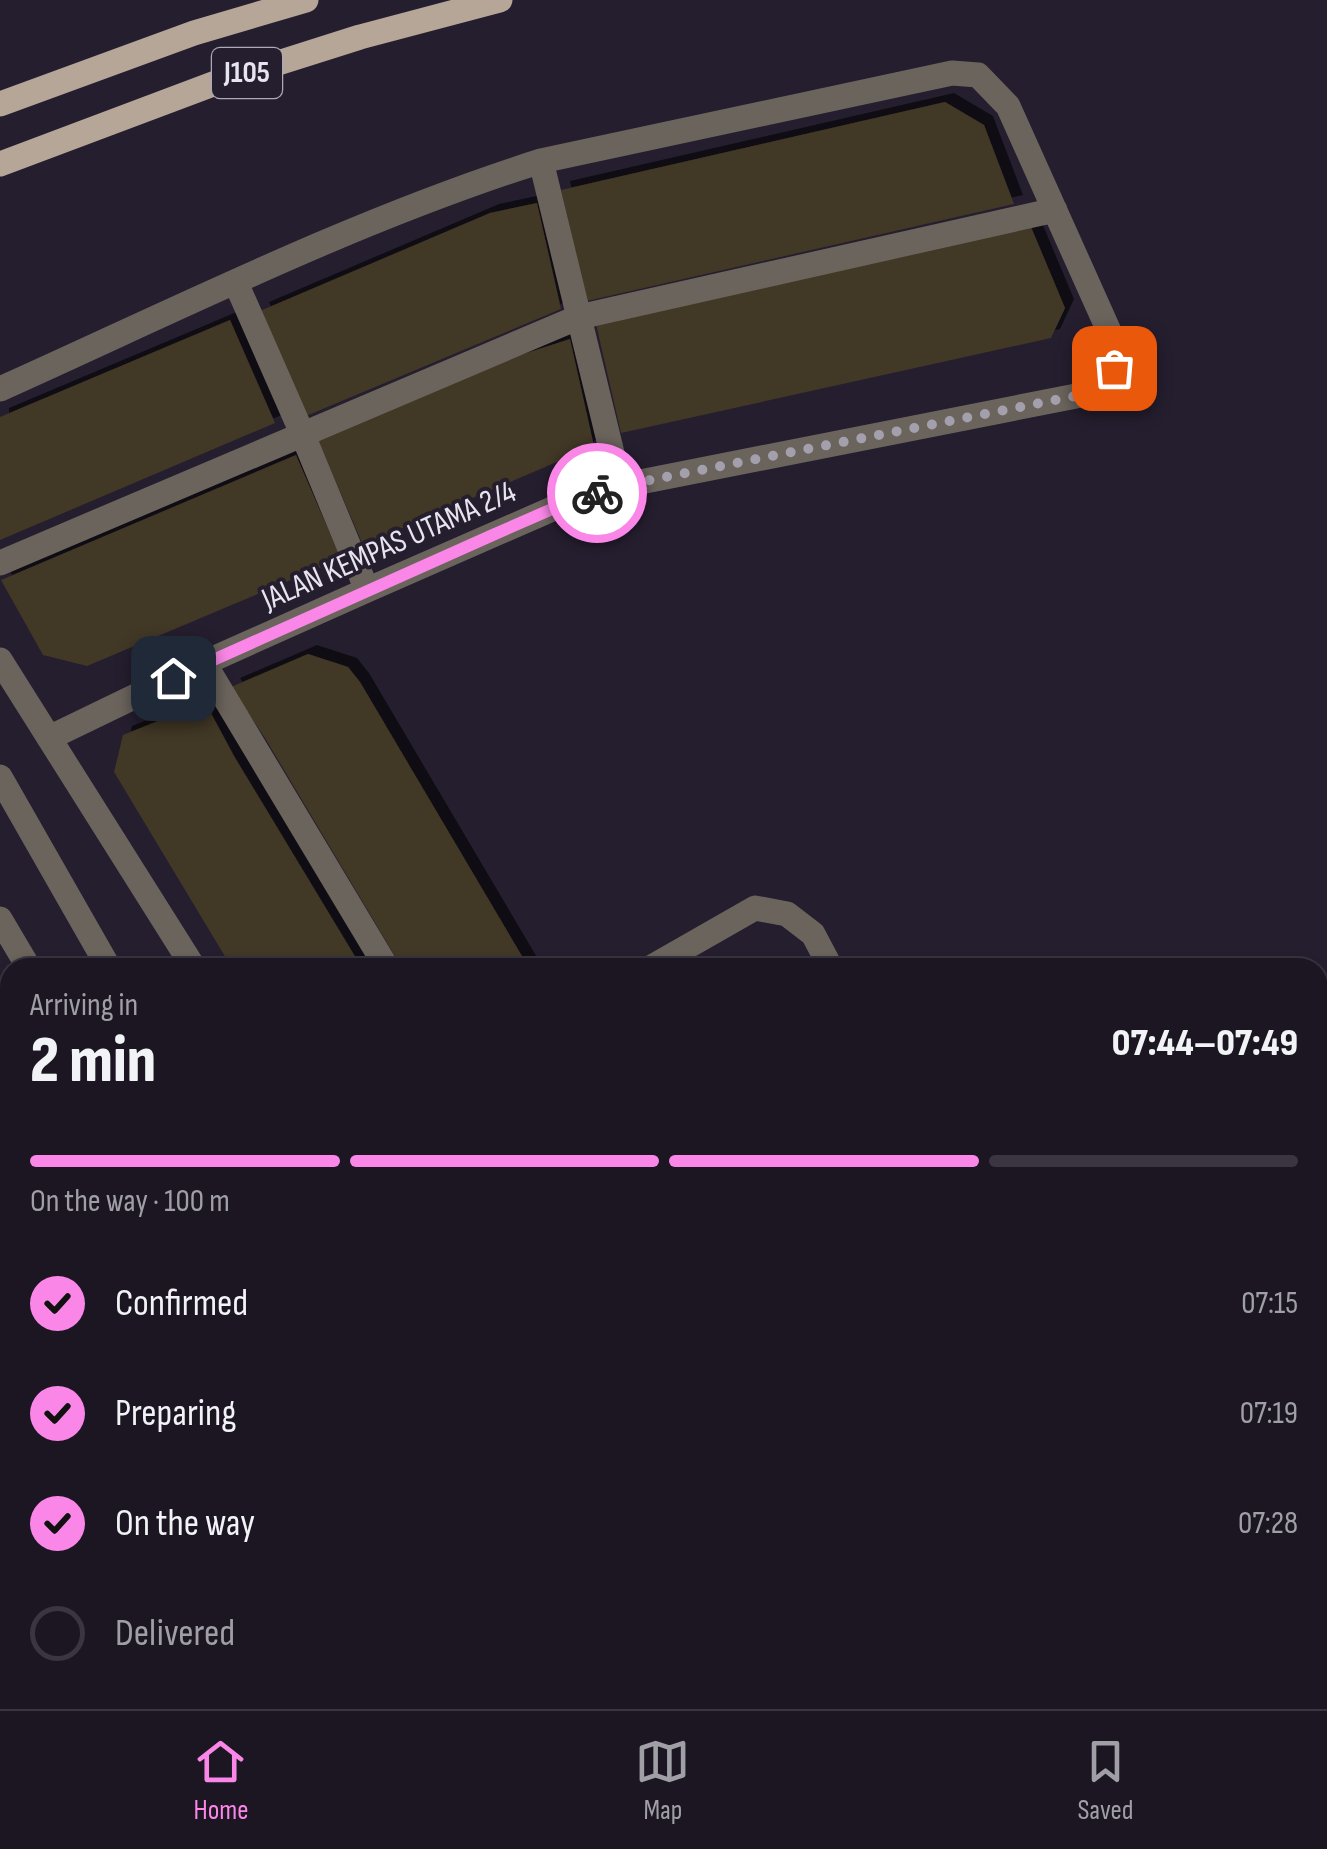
<!DOCTYPE html>
<html lang="en">
<head>
<meta charset="utf-8">
<style>
	body { margin:0; font-family:"Sofia Sans Condensed",sans-serif; background:#251f2b; color:#f1f3f6; height:100vh; display:flex; flex-direction:column; font-size:38px; white-space:nowrap }
	* { box-sizing:border-box; margin:0 }
	p { font-size:32px; color:#a09fa6 }
	.icon { flex:none; width:55px; height:55px; fill:none; stroke:currentColor; stroke-width:2; stroke-linecap:round; stroke-linejoin:round }
	.map { position:relative; flex:1; overflow:hidden }
	.details { position:absolute; left:0px; top:958px; width:1328px; height:752px; display:flex; flex-direction:column; background:#1c1623; border-radius:30px 30px 0 0; box-shadow:0 2px 8px #0004,0 0 0 2px #3a3541 }
	.details>* { flex:none }
	.pin { position:absolute; display:grid; place-items:center; width:85px; height:85px; color:#fff; margin:-42px; border-radius:20px; box-shadow:0 5px 15px #0006 }
	.courier { position:absolute; display:grid; place-items:center; width:100px; height:100px; margin:-50px; border:8px solid #fa87e7; border-radius:50%; background:#fff; color:#222; box-shadow:0 2px 12px #0007 }
	.head em { font-style:normal; font-weight:800 }
	.head div { display:flex; flex-direction:column-reverse }
	.head { display:flex; align-items:center; justify-content:space-between; height:170px; padding:0 30px }
	h1 { font-size:65px; font-weight:800; line-height:75px }
	.bar { display:grid; grid-template-columns:repeat(4,1fr); gap:15px 10px; align-content:center; height:120px; padding:0 30px }
	.bar i { height:12px; border-radius:8px; background:#3a3541 }
	.bar .on { background:#fa87e7 }
	.bar p { grid-column:span 4 }
	ol { padding:0 30px; list-style:none }
	li { display:flex; align-items:center; gap:30px; height:110px }
	li p { margin-inline-start:auto }
	li .icon { padding:10px; border-radius:50%; background:#fa87e7; color:#111; stroke-width:4 }
	li:last-child { color:#a09fa6 }
	li i { width:55px; height:55px; border:5px solid #3a3541; border-radius:50% }
	.dock { display:flex; justify-content:space-around; align-items:center; height:140px; border-top:2px solid #3a3541; background:#1c1623; font-size:28px; color:#a09fa6 }
	.dock a { display:grid; justify-items:center; gap:5px }
	.dock .on { color:#fa87e7 }
	.map>svg:first-child { display:block }
</style>
</head>
<body>
<div class="map">
<svg width="1327" height="1709" viewBox="0 0 1327 1709">
	<defs>
		<filter id="shadow"><feDropShadow dx="9" dy="-9" stdDeviation="0" flood-color="#0009"/></filter>
	</defs>
	<rect width="100%" height="100%" fill="#251e2f"/>
	<path fill="#423727" filter="url(#shadow)" d="M945 102 984 125 1014 204 587 301 561 190Z
		M537 203 561 309 306 416 260 311 490 213Z
		M1031 227 1065 308 1051 338 621 433 596 324Z
		M230 320 275 423 0 540V417Z
		M570 339 594 446 363 545 318 440 511 358Z
		M296 455 341 559 87 666 43 655 1 580Z
		M308 654 348 667 360 682 529 968H402L265 738 231 687Z
		M205 702 234 756 362 968H232L114 772 123 735Z
		M1327 1538V1605L1318 1583V1543Z
		M1040 1700H1126L1130 1709H1043Z
		M1166 1700H1253L1256 1709H1170Z"/>
	<g fill="none" stroke-linecap="round" stroke-linejoin="round">
		<path stroke="#6b645d" stroke-width="25" d="M541 161 620 486
			M236 283 302 433 367 590
			M0 389C178 309 355 220 541 161L952 73 978 75 1008 106 1113 340 1114 367 1097 383 1076 396 620 486 559 506 367 590 204 663 49 738
			M0 563 579 317 1055 210
			M0 660 194 968
			M204 663 387 968
			M0 777 109 968
			M0 919 29 968
			M650 968 755 908 787 914 813 934 831 968
			M0 1339 10 1333
			M1318 1393 1327 1389
			M0 1406 10 1400
			M434 1700 438 1709
			M1148 1700 1152 1709
			M559 1709 580 1700"/>
		<path stroke="#b5a698" stroke-width="25" d="M0 104 194 33 306 0
			M0 164 221 81 360 37 500 0"/>
	</g>
	<g fill="none" stroke-linecap="round" stroke-linejoin="round">
		<path stroke="#a49fac" stroke-width="10" stroke-dasharray="0 18" d="M597 493 620 486 1076 396 1098 383 1114 368"/>
		<path stroke="#fa87e7" stroke-width="12" d="M173 678 495 534 559 506 597 493"/>
	</g>
	<g text-anchor="middle" dominant-baseline="central" stroke-width="8" stroke-linejoin="round" paint-order="stroke">
		<rect fill="#251e2f" stroke="#aea9b5" stroke-width="2.5" x="212" y="48" width="70" height="50" rx="8"/>
		<g font-size="30" font-weight="bold" fill="#e8e4ef">
			<text x="247" y="73">J105</text>
		</g>
		<g font-size="32" fill="#e8e4ef" stroke="#251e2f">
			<text transform="translate(389 546) rotate(-24)">JALAN KEMPAS UTAMA 2/4</text>
		</g>
	</g>
</svg>
<div class="pin" style="left:1114px;top:368px;background:#ea580c"><svg class="icon" aria-label="bag" viewBox="0 0 24 24"><path d="M5 8h14l-1 12H6zM9 8a3 3 0 0 1 6 0"/></svg></div>
<div class="pin" style="left:173px;top:678px;background:#1f2937"><svg class="icon" aria-label="home" viewBox="0 0 24 24"><path d="M3 11l9-7 9 7M6 9v11h12V9"/></svg></div>
<div class="courier" style="left:597px;top:493px"><svg class="icon" aria-label="bike" viewBox="0 0 24 24"><circle cx="6" cy="16" r="4"/><circle cx="18" cy="16" r="4"/><path d="M6 16l4-8h5l3 8M10 8l3 8H6M13 5h3"/></svg></div>
<section class="details">
<div class="head"><div><h1>2 min</h1><p>Arriving in</p></div><em>07:44–07:49</em></div>
<div class="bar"><i class="on"></i><i class="on"></i><i class="on"></i><i></i><p>On the way · 100 m</p></div>
<ol>
<li><svg class="icon" aria-label="check" viewBox="0 0 24 24"><path d="M5 12l5 5 9-10"/></svg>Confirmed<p>07:15</p></li>
<li><svg class="icon" aria-label="check" viewBox="0 0 24 24"><path d="M5 12l5 5 9-10"/></svg>Preparing<p>07:19</p></li>
<li><svg class="icon" aria-label="check" viewBox="0 0 24 24"><path d="M5 12l5 5 9-10"/></svg>On the way<p>07:28</p></li>
<li><i></i>Delivered</li>
</ol>
</section>
</div>
<nav class="dock">
<a class="on"><svg class="icon" aria-label="home" viewBox="0 0 24 24"><path d="M3 11l9-7 9 7M6 9v11h12V9"/></svg>Home</a>
<a><svg class="icon" aria-label="map" viewBox="0 0 24 24"><path d="M3 6l6-2 6 2 6-2v14l-6 2-6-2-6 2zM9 4v14M15 6v14"/></svg>Map</a>
<a><svg class="icon" aria-label="saved" viewBox="0 0 24 24"><path d="M7 4h10v16l-5-4-5 4z"/></svg>Saved</a>
</nav>
</body>
</html>
